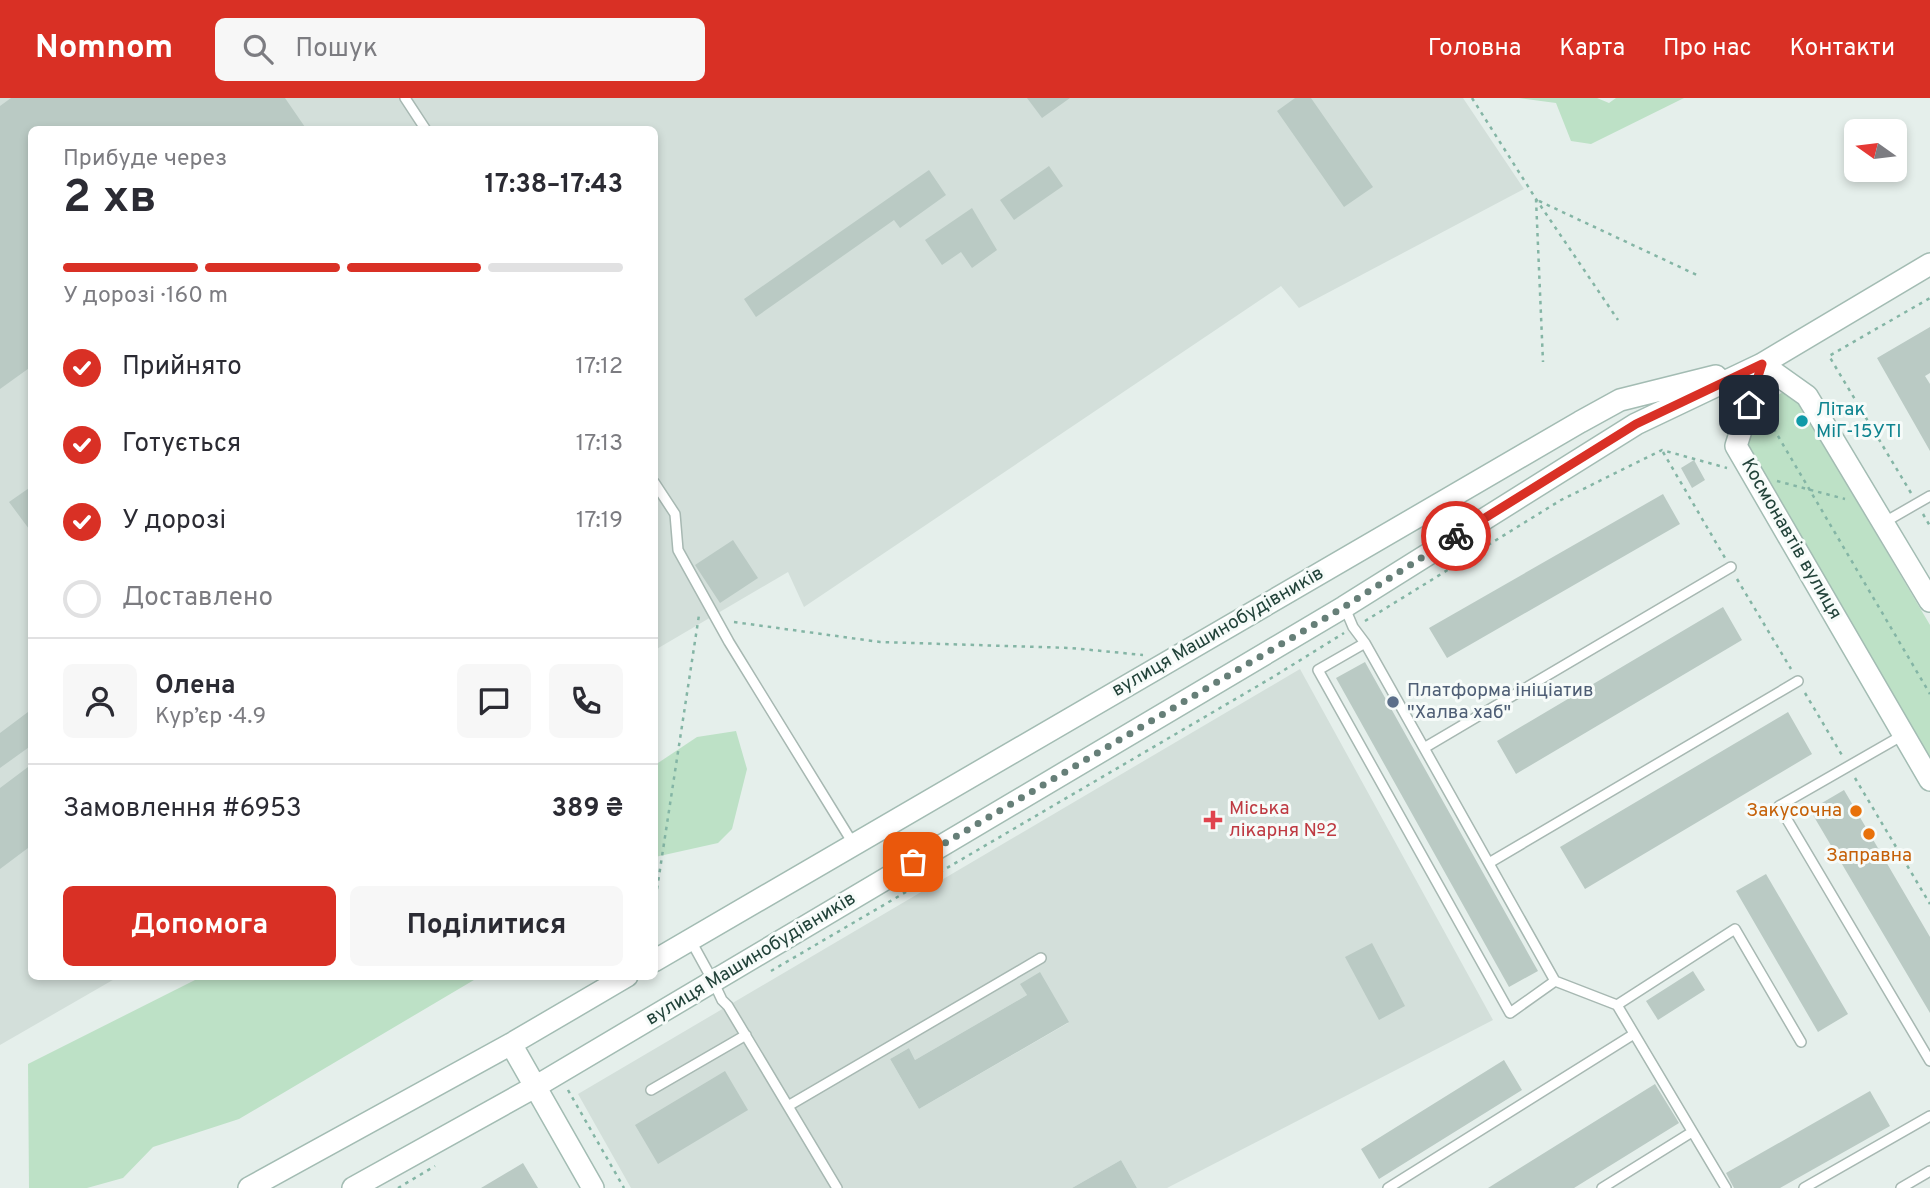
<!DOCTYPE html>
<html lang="uk">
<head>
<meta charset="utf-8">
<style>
	body { margin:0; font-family:Overpass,sans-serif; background:#f7f7f7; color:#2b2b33; height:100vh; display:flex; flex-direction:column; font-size:26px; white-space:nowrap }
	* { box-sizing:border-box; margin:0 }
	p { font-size:23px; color:#7c7c81 }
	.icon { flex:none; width:38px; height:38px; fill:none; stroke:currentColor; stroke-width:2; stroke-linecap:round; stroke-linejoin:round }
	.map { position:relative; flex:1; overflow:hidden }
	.panel { position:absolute; left:28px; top:28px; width:630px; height:854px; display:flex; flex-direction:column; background:#fff; border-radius:10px; box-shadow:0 4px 10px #0003 }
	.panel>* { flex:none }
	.needle { width:46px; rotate:284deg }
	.buttons { position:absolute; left:1844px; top:21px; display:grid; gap:14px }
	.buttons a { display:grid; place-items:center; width:63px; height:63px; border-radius:10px; background:#fff; box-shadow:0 4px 10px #0003; font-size:35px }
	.pin { position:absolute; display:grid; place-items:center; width:60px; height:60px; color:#fff; margin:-30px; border-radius:14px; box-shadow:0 4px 10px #0006 }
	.courier { position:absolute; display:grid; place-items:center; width:70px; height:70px; margin:-35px; border:5px solid #d93025; border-radius:50%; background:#fff; color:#222; box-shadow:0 2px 9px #0007 }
	.head em { font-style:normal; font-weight:700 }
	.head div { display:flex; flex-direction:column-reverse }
	.head { display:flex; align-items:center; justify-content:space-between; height:119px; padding:0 35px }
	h1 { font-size:46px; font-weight:700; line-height:52px }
	.bar { display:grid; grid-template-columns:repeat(4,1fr); gap:10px 7px; align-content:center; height:84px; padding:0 35px }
	.bar i { height:9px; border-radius:5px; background:#e1e1e2 }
	.bar .active { background:#d93025 }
	.bar p { grid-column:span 4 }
	.line { display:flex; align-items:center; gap:18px; padding:0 35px; border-top:2px solid #e1e1e2 }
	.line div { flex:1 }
	.round { display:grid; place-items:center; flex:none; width:74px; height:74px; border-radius:10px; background:#f7f7f7 }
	ol { padding:0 35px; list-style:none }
	li { display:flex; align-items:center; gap:21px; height:77px }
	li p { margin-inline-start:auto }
	li .icon { padding:7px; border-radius:50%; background:#d93025; color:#fff; stroke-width:4 }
	li:last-child { color:#7c7c81 }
	li i { width:38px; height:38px; border:4px solid #e1e1e2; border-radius:50% }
	.primary-button { display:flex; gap:14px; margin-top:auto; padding:14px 35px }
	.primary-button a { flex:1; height:80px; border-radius:10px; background:#d93025; color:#fff; font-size:28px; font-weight:700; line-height:80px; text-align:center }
	.primary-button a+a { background:#f7f7f7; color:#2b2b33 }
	header { display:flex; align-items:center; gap:42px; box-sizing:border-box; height:98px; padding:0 35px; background:#d93025; color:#fff }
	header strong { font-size:33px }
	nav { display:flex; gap:38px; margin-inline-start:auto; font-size:24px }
	.search { width:490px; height:63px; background:#f7f7f7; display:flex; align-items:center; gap:18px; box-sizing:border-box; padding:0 24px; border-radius:10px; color:#7c7c81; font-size:26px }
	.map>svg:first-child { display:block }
</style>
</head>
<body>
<header>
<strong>Nomnom</strong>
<div class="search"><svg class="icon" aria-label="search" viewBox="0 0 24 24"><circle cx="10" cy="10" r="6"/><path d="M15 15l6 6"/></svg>Пошук</div>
<nav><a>Головна</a><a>Карта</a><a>Про нас</a><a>Контакти</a></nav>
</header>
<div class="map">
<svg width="1930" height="1090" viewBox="0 0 1930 1090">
	<rect width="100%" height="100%" fill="#e5efeb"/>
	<path fill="#d3dfda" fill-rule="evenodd" d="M0 0H1463L1524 91 1299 210 1281 188 804 509 788 474 655 552 654 32H32V878L118 879 0 947Z
		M1300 571 1493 922 1167 1090H1137L1121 1062 1072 1090H631L578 996ZM1021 886 1068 925 919 1011 890 961 909 950 915 962 1027 897Z"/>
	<path fill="#bde1c6" d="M1519 0H1597L1609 5 1616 0H1684L1591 46 1571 43 1556 5Z
		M1790 290 1930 527V664L1732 324Z
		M736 633 747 671 732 731 718 745 655 759V667L697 639Z
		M206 878 479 879 239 1021 153 1049 123 1080 87 1090H29L28 966 195 882Z"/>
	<path fill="#bacac4" d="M11 0H285L307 32H32V268L0 291V8Z
		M1027 0H1070L1042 20Z
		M1295 0H1311L1373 89 1344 109 1277 13Z
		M1049 68 1063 88 1014 122 1000 102Z
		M929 72 946 97 900 130 894 122 756 219 744 201Z
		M972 110 997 152 972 170 961 154 942 167 925 142Z
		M1930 229V275L1925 278 1930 286V353L1877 260Z
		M1694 362 1705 382 1692 390 1681 370Z
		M32 388V435L9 404Z
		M1663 396 1680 426 1447 560 1429 530Z
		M733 442 758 480 720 505 695 467Z
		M1723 509 1742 542 1516 676 1497 643Z
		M1365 564 1538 873 1509 889 1336 580Z
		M32 611V647L0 670V635Z
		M1788 614 1812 656 1585 791 1560 749Z
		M32 666V747L0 771V690Z
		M1844 692 1930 839V915L1810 712Z
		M1766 776 1848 916 1818 934 1736 793Z
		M1372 845 1405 908 1379 922 1345 859Z
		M1693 873 1705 892 1658 922 1646 903Z
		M1040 874 1069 924 919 1011 890 961 909 950 915 962 1027 897 1020 886Z
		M1504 962 1522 992 1379 1081 1361 1051Z
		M725 973 748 1012 658 1066 635 1027Z
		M1655 986 1679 1025 1574 1090H1488Z
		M1870 993 1890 1028 1780 1090H1734L1726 1075Z
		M1121 1062 1137 1090H1072Z
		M523 1065 538 1090H481Z"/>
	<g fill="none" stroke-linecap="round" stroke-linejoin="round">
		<g stroke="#a7b8b2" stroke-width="12">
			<path id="lane" d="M405 0 426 32
				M654 384 675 416 678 452 729 544 854 747
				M1883 425 1930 398
				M1345 510 1353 529 1365 545 1555 883 1617 907
				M1365 545 1318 572 1510 915 1555 883
				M1903 637 1779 708 1930 963
				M1424 650 1731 469
				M1489 765 1798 583
				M691 843 713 883 722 902 728 908 837 1090
				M651 992 746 937
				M788 1008 1041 860
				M1388 1090 1634 936
				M1602 1090 1692 1034
				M1726 1090 1617 907 1735 831 1801 944
				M1804 1090 1930 1018
				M1901 1090 1930 1073"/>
		</g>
		<g stroke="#a3bcb3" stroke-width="24">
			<path id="secondary" d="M1762 266 1736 348 1930 682
				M1762 266 1807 298 1930 503
				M654 863 1580 324 1620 302 1716 278
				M511 946 593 1090
				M249 1090 511 946 627 878
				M353 1090 540 986 1344 509 1636 326 1762 266 1930 166"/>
		</g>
		<path stroke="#84b5a5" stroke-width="2.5" stroke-dasharray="3.5 5" stroke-linecap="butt" d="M1472 0 1536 101 1618 222
			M1536 101 1543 264
			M1539 103 1699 178
			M1765 316 1930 596
			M1663 354 1725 460
			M1777 383 1845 401
			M1911 395 1829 258 1930 200
			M1923 416 1930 428
			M1737 481 1791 571
			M1365 523 1561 402 1662 352 1727 370
			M734 524 880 544 1071 550 1143 557
			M1805 595 1843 659
			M1855 680 1930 806
			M657 791 699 517
			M771 873 1273 579 1344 535
			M568 992 624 1090
			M398 1090 435 1068"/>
		<use href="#lane" stroke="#fff" stroke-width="9"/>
		<use href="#secondary" stroke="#fff" stroke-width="21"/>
	</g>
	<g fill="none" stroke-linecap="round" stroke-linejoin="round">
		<path stroke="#667f78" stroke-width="7" stroke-dasharray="0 12.6" d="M913 764 1344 509 1456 438"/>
		<path stroke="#d93025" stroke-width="9" d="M1456 438 1636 326 1762 266 1749 307"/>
	</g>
	<circle fill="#0f9aa8" stroke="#f6fbf9" stroke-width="2.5" cx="1802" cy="323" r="7"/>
	<circle fill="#5c6f8a" stroke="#f6fbf9" stroke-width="2.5" cx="1393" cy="604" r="7"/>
	<g fill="#e8710a" stroke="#f6fbf9" stroke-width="2.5">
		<circle cx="1856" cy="713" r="7"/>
		<circle cx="1869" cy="736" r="7"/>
	</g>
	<path fill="#e0444e" stroke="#f6fbf9" stroke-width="2.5" d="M1209.5 711.5h7v7h7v7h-7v7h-7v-7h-7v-7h7z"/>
	<g text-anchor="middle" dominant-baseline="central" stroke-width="6" stroke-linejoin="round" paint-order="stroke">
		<g font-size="19" fill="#0d838f" stroke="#f6fbf9" text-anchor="start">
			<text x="1816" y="312">Літак<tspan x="1816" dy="22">МіГ-15УТІ</tspan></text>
		</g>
		<g font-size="19" fill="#22433a" stroke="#f6fbf9">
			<text transform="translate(1791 441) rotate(60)">Космонавтів вулиця</text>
			<text transform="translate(1218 534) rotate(-30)">вулиця Машинобудівників</text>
			<text transform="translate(751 861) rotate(-31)">вулиця Машинобудівників</text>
		</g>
		<g font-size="19" fill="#4e5e75" stroke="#f6fbf9" text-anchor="start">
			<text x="1407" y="593">Платформа ініціатив<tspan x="1407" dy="22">"Халва хаб"</tspan></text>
		</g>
		<g font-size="19" fill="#be3a42" stroke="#f6fbf9" text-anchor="start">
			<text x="1229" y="711">Міська<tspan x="1229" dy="22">лікарня №2</tspan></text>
		</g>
		<g font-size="19" fill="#c56008" stroke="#f6fbf9" text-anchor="end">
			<text x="1842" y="713">Закусочна</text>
			<text x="1869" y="758" text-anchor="middle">Заправна</text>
		</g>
	</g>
</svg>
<div class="buttons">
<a><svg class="needle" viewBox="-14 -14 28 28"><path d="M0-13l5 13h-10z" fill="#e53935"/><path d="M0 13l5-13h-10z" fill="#7c7c81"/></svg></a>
</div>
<div class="pin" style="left:913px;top:764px;background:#ea580c"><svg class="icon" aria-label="bag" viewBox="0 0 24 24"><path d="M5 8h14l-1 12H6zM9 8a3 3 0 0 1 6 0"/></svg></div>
<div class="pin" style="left:1749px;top:307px;background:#1f2937"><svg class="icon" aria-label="home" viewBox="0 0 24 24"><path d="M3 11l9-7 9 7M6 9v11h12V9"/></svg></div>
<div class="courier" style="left:1456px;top:438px"><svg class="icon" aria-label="bike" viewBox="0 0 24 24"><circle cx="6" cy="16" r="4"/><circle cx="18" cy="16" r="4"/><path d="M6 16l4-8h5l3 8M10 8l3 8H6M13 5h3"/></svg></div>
<section class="panel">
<div class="head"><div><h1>2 хв</h1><p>Прибуде через</p></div><em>17:38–17:43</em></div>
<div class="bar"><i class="active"></i><i class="active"></i><i class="active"></i><i></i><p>У дорозі · 160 m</p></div>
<ol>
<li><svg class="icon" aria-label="check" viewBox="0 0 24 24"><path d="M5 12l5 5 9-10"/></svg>Прийнято<p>17:12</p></li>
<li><svg class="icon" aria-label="check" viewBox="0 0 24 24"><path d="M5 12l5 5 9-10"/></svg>Готується<p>17:13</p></li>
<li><svg class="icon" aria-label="check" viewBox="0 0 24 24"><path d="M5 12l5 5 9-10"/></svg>У дорозі<p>17:19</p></li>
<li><i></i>Доставлено</li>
</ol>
<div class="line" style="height:126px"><a class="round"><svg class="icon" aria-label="person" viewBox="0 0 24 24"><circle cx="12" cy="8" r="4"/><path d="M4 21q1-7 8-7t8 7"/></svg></a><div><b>Олена</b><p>Кур’єр · 4.9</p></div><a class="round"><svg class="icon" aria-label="chat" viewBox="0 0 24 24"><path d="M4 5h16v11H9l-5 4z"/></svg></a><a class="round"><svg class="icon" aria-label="phone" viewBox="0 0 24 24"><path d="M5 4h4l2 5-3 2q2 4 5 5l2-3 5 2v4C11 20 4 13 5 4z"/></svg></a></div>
<div class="line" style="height:91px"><div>Замовлення #6953</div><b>389 ₴</b></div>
<div class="primary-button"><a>Допомога</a><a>Поділитися</a></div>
</section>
</div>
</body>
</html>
